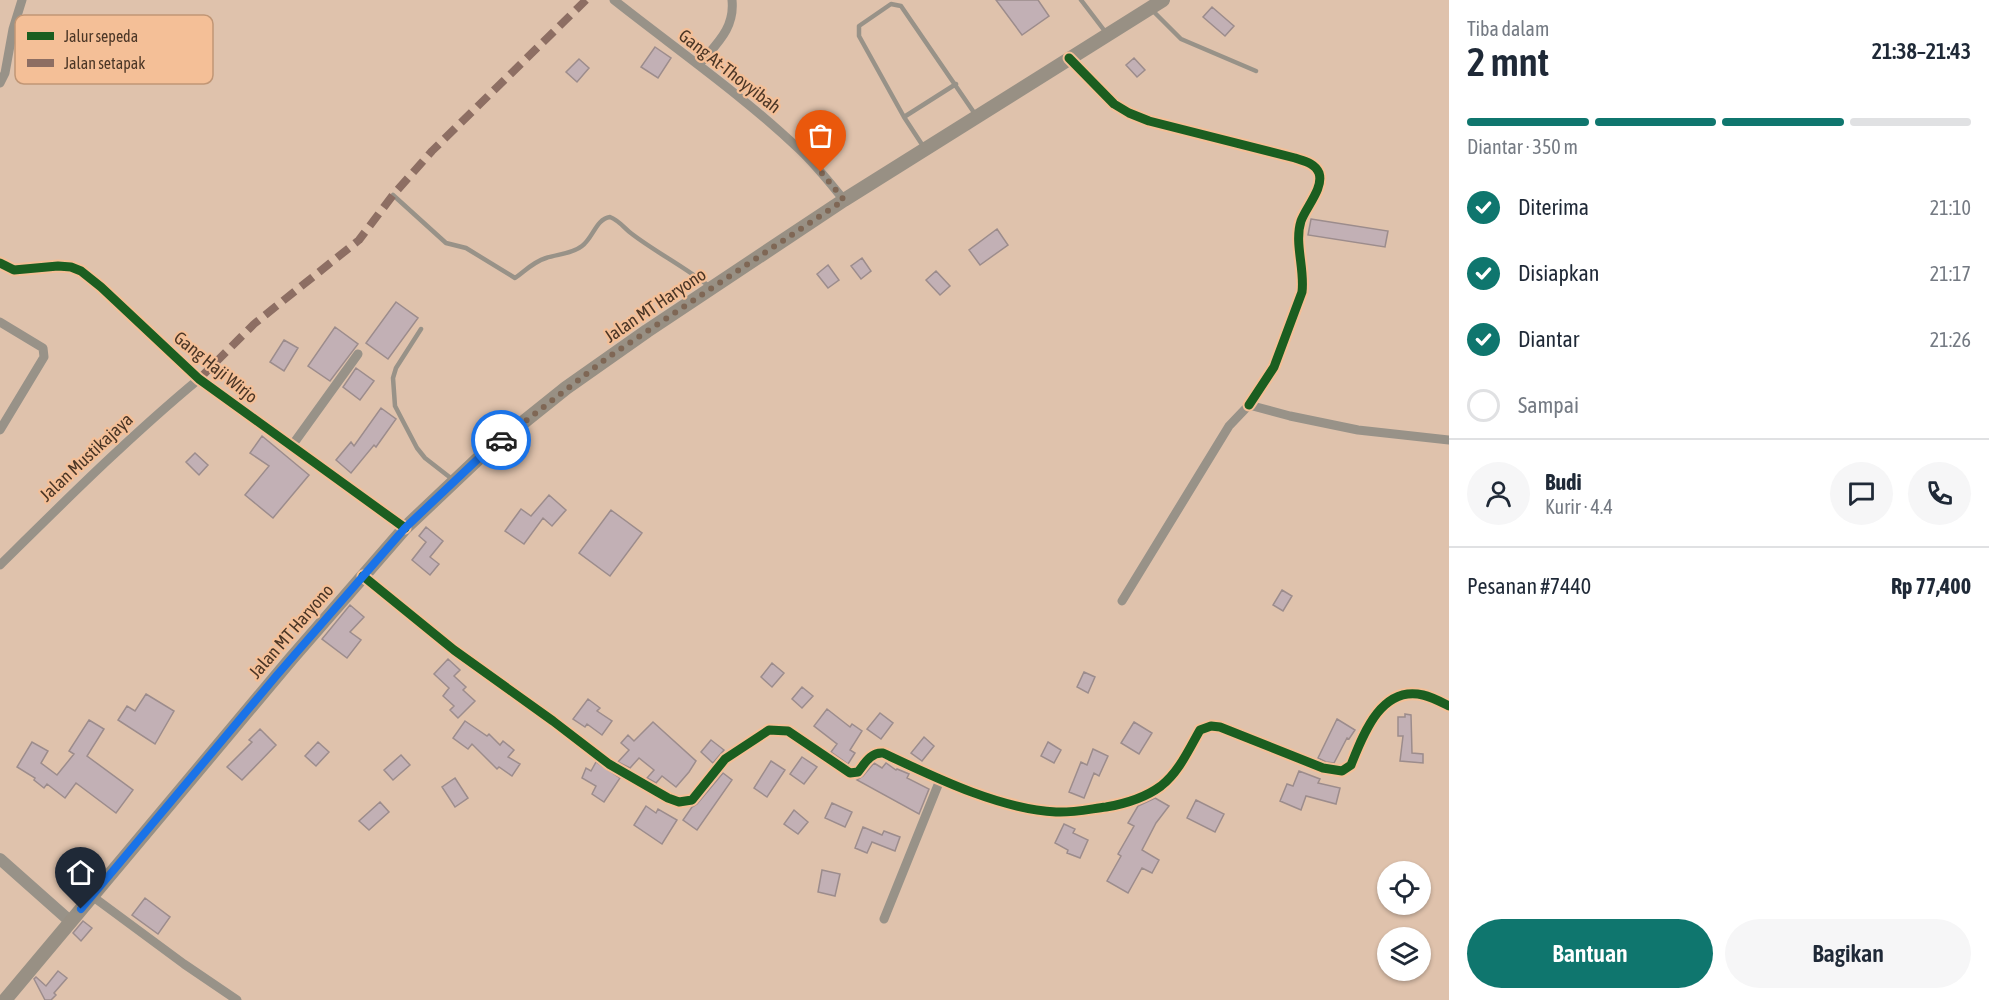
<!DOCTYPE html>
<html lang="id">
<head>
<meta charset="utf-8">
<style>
	body { margin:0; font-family:"Asap Condensed",sans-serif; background:#f6f6f7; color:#1f2937; height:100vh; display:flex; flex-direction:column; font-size:22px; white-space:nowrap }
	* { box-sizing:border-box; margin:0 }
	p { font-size:20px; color:#747a83 }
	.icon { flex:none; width:33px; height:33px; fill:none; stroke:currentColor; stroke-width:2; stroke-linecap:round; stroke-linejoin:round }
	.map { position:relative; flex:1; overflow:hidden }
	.sheet { display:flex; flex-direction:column; background:#fff; width:540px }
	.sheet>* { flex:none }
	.tools { position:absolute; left:1377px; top:861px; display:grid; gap:12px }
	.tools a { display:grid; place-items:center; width:54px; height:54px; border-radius:50%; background:#fff; box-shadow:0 2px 4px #0004; font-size:30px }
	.pin { position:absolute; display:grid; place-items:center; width:51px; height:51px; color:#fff; margin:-62px -26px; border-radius:50% 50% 50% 0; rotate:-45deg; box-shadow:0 0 6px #0007 }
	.pin .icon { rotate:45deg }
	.courier { position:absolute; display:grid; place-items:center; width:60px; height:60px; margin:-30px; border:4px solid #1a73e8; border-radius:50%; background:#fff; color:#222; box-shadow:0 2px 8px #0007 }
	.overview em { font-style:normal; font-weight:600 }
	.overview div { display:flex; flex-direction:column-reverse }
	.overview { display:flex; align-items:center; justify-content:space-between; height:102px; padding:0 18px }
	h1 { font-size:39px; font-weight:600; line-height:45px }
	.bar { display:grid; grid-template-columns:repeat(4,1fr); gap:9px 6px; align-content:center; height:72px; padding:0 18px }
	.bar i { height:8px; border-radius:4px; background:#e0e1e3 }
	.bar .selected { background:#0f766e }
	.bar p { grid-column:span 4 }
	.line { display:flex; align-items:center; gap:15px; padding:0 18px; border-top:2px solid #e0e1e3 }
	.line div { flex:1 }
	.round { display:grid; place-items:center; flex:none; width:63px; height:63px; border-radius:32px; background:#f6f6f7 }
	ol { padding:0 18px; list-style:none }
	li { display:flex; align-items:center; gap:18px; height:66px }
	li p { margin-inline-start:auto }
	li .icon { padding:6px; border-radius:50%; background:#0f766e; color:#fff; stroke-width:4 }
	li:last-child { color:#747a83 }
	li i { width:33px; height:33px; border:3px solid #e0e1e3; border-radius:50% }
	.button { display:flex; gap:12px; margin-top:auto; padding:12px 18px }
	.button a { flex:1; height:69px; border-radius:36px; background:#0f766e; color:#fff; font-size:24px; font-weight:600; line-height:69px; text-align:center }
	.button a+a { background:#f6f6f7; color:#1f2937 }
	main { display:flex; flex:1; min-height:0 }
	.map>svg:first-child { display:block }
</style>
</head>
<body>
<main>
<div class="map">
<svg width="1449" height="1000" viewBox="0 0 1449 1000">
	<rect width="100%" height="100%" fill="#dfc2ac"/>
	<path fill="#c2b0b5" stroke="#9c8c8c" stroke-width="1.5" d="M996 0H1038L1049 16 1022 35Z
		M1212 7 1234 26 1225 36 1203 17Z
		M655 47 671 58 658 78 641 67Z
		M1134 58 1145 70 1137 77 1126 65Z
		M579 59 589 68 577 82 566 72Z
		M1311 219 1388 231 1385 247 1308 235Z
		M997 229 1008 245 980 265 969 250Z
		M862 258 871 271 861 279 851 266Z
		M828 265 839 280 828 288 817 274Z
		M936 271 950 286 940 295 926 280Z
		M396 302 418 318 388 359 366 343Z
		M335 327 358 344 330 381 308 366Z
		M284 340 298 348 284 371 270 362Z
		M356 368 374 381 360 400 343 387Z
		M381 408 396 419 376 447 374 445 351 473 336 460 351 442 354 446Z
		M262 436 309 475 273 518 245 495 269 466 250 453Z
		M195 453 208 465 199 475 186 462Z
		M549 495 566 510 552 526 543 518 524 544 505 531 521 509 531 516Z
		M611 510 642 533 610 576 579 553Z
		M426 527 443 541 430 557 439 564 430 575 412 560 426 542 419 536Z
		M1282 590 1292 596 1283 611 1273 605Z
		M350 605 364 617 350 632 361 640 347 658 322 639Z
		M448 659 460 670 454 676 466 687 463 690 475 701 458 718 450 710 454 706 443 696 449 688 434 674Z
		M772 663 784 673 772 687 761 677Z
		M1084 672 1095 677 1088 693 1077 687Z
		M802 687 813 696 802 708 792 699Z
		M146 694 174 711 155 744 118 720 127 706 135 711Z
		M588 699 600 708 597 711 612 721 602 735 587 724 585 727 573 719Z
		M827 709 850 727 852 724 862 731 850 750 855 753 848 764 831 752 837 744 814 726Z
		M880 713 893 723 881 739 867 729Z
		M1405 714 1411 715 1412 753 1423 754V763L1400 761 1403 736H1398V717H1405Z
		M1337 719 1355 730 1349 739 1347 738 1334 763 1326 762 1318 758Z
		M89 720 104 729 87 756 133 790 116 813 76 783 65 798 47 784 44 788 34 780 35 778 17 767 32 742 48 751 41 763 57 775 74 754 69 751Z
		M465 721 487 736 489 734 500 745 503 741 514 750 508 757 520 764 512 776 499 767 497 769 472 744 468 749 453 738Z
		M653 722 696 761 689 772 676 787 662 776 656 783 647 778 654 770 639 758 630 768 618 762 629 750 621 743 628 735 634 741Z
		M1134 722 1152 733 1139 754 1121 743Z
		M260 729 276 745 242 780 227 767 252 742 249 740Z
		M924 737 934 746 922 761 911 753Z
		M711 740 724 750 713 763 701 752Z
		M318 742 329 752 316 766 305 756Z
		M1048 742 1061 750 1054 763 1041 756Z
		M1093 749 1108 756 1099 776 1094 773 1084 798 1069 792 1081 762 1087 765Z
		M401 755 410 765 393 780 384 770Z
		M802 757 817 767 804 784 790 774Z
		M771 761 785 770 767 797 754 788Z
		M596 762 620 778 604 802 592 794 596 786 582 778 586 768 591 771Z
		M874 763 882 768 886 763 896 770 897 769 909 774 907 778 929 789 919 814 857 780 863 776Z
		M1299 771 1320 779 1318 783 1340 788 1336 804 1306 796 1301 810 1280 801 1287 784 1293 786Z
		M723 773 732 780 697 830 683 820 692 807 697 804Z
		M455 778 468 798 455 807 442 787Z
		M1155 798 1169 806 1156 823 1142 850 1159 860 1152 873 1142 868 1128 893 1107 881 1121 856 1118 854 1134 826 1128 823 1138 806Z
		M1196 800 1224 814 1215 832 1187 818Z
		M380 802 389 812 369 830 359 821Z
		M832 803 852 812 845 827 825 818Z
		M646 806 656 813 658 809 677 820 662 844 634 825Z
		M794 810 808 822 798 834 784 824Z
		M1064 824 1075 829 1073 833 1088 840 1080 858 1067 853 1068 850 1055 843Z
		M863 827 882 835 884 831 900 837 895 851 872 842 867 853 855 848Z
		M822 870 840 874 835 896 818 892Z
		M145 898 170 917 158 934 132 915Z
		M83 921 92 928 81 941 73 933Z
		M58 971 67 978 54 993 56 995 51 1000H45L34 979 36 977 46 986Z"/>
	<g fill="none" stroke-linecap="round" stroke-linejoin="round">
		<path stroke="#989288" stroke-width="4.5" d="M1081 0 1107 34
			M1152 10 1181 39 1256 71
			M904 117 956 84
			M923 146 904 117 859 36V26L891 4 901 6 975 114
			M393 195 446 243 466 248 515 278C525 271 533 262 546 258 558 254 572 254 582 246 593 238 596 219 610 217 620 221 625 229 632 234 657 253 685 267 710 287
			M421 329 396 368 393 378 395 406 417 448 425 458 452 479"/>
		<path stroke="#989288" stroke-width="9" d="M614 0C676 49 741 94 799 149 816 165 830 183 844 200
			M1069 58 1114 104 1129 113 1149 121 1295 158C1304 161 1315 163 1319 173 1324 188 1306 207 1301 221 1294 243 1305 269 1302 292L1274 367 1249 405
			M699 65C716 44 735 29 732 0
			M0 83 5 73 13 29 22 0
			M0 263 14 270 58 266 71 267 81 271 101 287 199 379 405 528
			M0 322 43 348 44 357 0 430
			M291 447 358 354
			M0 565C65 501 129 437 199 379
			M363 576 454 650 553 721 609 764 668 798 679 802 692 800 725 759 769 730 788 731 850 773 858 772C865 763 871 752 883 753 934 777 999 809 1056 812 1072 813 1090 809 1106 807 1124 804 1146 797 1161 786 1179 772 1189 749 1200 730L1211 726 1220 727 1323 768 1342 771 1351 765C1363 735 1381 685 1423 695 1432 697 1441 702 1449 706
			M1122 601 1229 426 1249 405 1290 416 1358 430 1449 440
			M92 896 184 964 237 1000
			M884 919 940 780"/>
		<path stroke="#989288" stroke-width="12" d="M0 859 71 922"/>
		<path stroke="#989084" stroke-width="14" d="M5 1000 291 659 405 528 480 457 566 388 647 331 844 200 1163 0"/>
		<path stroke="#8d6e63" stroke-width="8" stroke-dasharray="15 8" stroke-linecap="butt" d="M199 379 254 324 359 240 393 195 432 151 586 0"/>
		<g stroke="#f4bf97" stroke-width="13">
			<path id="cycleway" d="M1069 58 1114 104 1129 113 1149 121 1295 158C1304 161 1315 163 1319 173 1324 188 1306 207 1301 221 1294 243 1305 269 1302 292L1274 367 1249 405
				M0 263 14 270 58 266 71 267 81 271 101 287 199 379 405 528
				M363 576 454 650 553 721 609 764 668 798 679 802 692 800 725 759 769 730 788 731 850 773 858 772C865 763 871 752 883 753 934 777 999 809 1056 812 1072 813 1090 809 1106 807 1124 804 1146 797 1161 786 1179 772 1189 749 1200 730L1211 726 1220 727 1323 768 1342 771 1351 765C1363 735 1381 685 1423 695 1432 697 1441 702 1449 706"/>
		</g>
		<use href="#cycleway" stroke="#1b5e20" stroke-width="9"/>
	</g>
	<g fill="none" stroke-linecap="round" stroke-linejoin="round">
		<path stroke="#7f6755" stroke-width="6" stroke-dasharray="0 10.8" d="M501 440 607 358 844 200 821 172"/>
		<path stroke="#1a73e8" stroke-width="8" d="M81 909 277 675 405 528 480 457 501 440"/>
	</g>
	<g text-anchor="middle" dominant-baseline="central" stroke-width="4.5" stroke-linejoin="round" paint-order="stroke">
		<g font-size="18" fill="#4b3626" stroke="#f4bf97">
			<text transform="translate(730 71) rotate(38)">Gang At-Thoyyibah</text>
			<text transform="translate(655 305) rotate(-34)">Jalan MT Haryono</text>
			<text transform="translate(216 367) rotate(39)">Gang Haji Wirjo</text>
			<text transform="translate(86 457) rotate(-43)">Jalan Mustikajaya</text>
			<text transform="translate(291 631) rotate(-49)">Jalan MT Haryono</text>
		</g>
	</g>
	<rect x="15" y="15" width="198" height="69" rx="9" fill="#f4bf97" stroke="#c19675" stroke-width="1.5"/>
	<rect x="27" y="32" width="27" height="8" fill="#1b5e20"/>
	<rect x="27" y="59" width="27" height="8" fill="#8d6e63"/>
	<g font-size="16" fill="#4b3626">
		<text x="64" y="42">Jalur sepeda</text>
		<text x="64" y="69">Jalan setapak</text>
	</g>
</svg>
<div class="tools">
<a><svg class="icon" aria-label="locate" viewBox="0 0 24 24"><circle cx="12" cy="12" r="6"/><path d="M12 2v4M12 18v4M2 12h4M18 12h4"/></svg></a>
<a><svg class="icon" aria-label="layers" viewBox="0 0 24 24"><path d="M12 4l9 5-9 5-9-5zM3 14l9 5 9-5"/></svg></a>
</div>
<div class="pin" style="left:821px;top:172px;background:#ea580c"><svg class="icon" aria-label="bag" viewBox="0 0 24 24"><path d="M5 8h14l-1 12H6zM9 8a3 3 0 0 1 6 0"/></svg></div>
<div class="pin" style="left:81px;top:909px;background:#1f2937"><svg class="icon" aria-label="home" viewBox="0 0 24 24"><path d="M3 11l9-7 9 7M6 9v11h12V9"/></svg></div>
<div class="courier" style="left:501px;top:440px"><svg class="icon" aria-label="car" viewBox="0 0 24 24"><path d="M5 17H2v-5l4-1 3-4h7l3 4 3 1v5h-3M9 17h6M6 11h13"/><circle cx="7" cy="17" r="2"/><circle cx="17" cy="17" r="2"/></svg></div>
</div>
<section class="sheet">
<div class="overview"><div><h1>2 mnt</h1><p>Tiba dalam</p></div><em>21:38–21:43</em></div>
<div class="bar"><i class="selected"></i><i class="selected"></i><i class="selected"></i><i></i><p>Diantar · 350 m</p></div>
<ol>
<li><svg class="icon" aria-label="check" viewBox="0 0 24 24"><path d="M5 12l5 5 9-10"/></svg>Diterima<p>21:10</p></li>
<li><svg class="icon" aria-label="check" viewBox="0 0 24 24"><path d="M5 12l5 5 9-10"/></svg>Disiapkan<p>21:17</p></li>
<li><svg class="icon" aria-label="check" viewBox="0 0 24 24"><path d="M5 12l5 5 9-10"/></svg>Diantar<p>21:26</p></li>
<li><i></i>Sampai</li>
</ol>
<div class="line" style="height:108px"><a class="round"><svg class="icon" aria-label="person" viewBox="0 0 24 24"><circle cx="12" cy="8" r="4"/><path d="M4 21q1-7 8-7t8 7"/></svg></a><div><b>Budi</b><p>Kurir · 4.4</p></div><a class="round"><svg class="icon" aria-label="chat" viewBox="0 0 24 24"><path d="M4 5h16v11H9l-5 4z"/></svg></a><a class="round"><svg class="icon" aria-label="phone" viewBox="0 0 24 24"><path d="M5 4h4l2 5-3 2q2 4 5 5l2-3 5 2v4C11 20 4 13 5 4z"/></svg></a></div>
<div class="line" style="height:78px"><div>Pesanan #7440</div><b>Rp 77,400</b></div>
<div class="button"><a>Bantuan</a><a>Bagikan</a></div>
</section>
</main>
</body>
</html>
